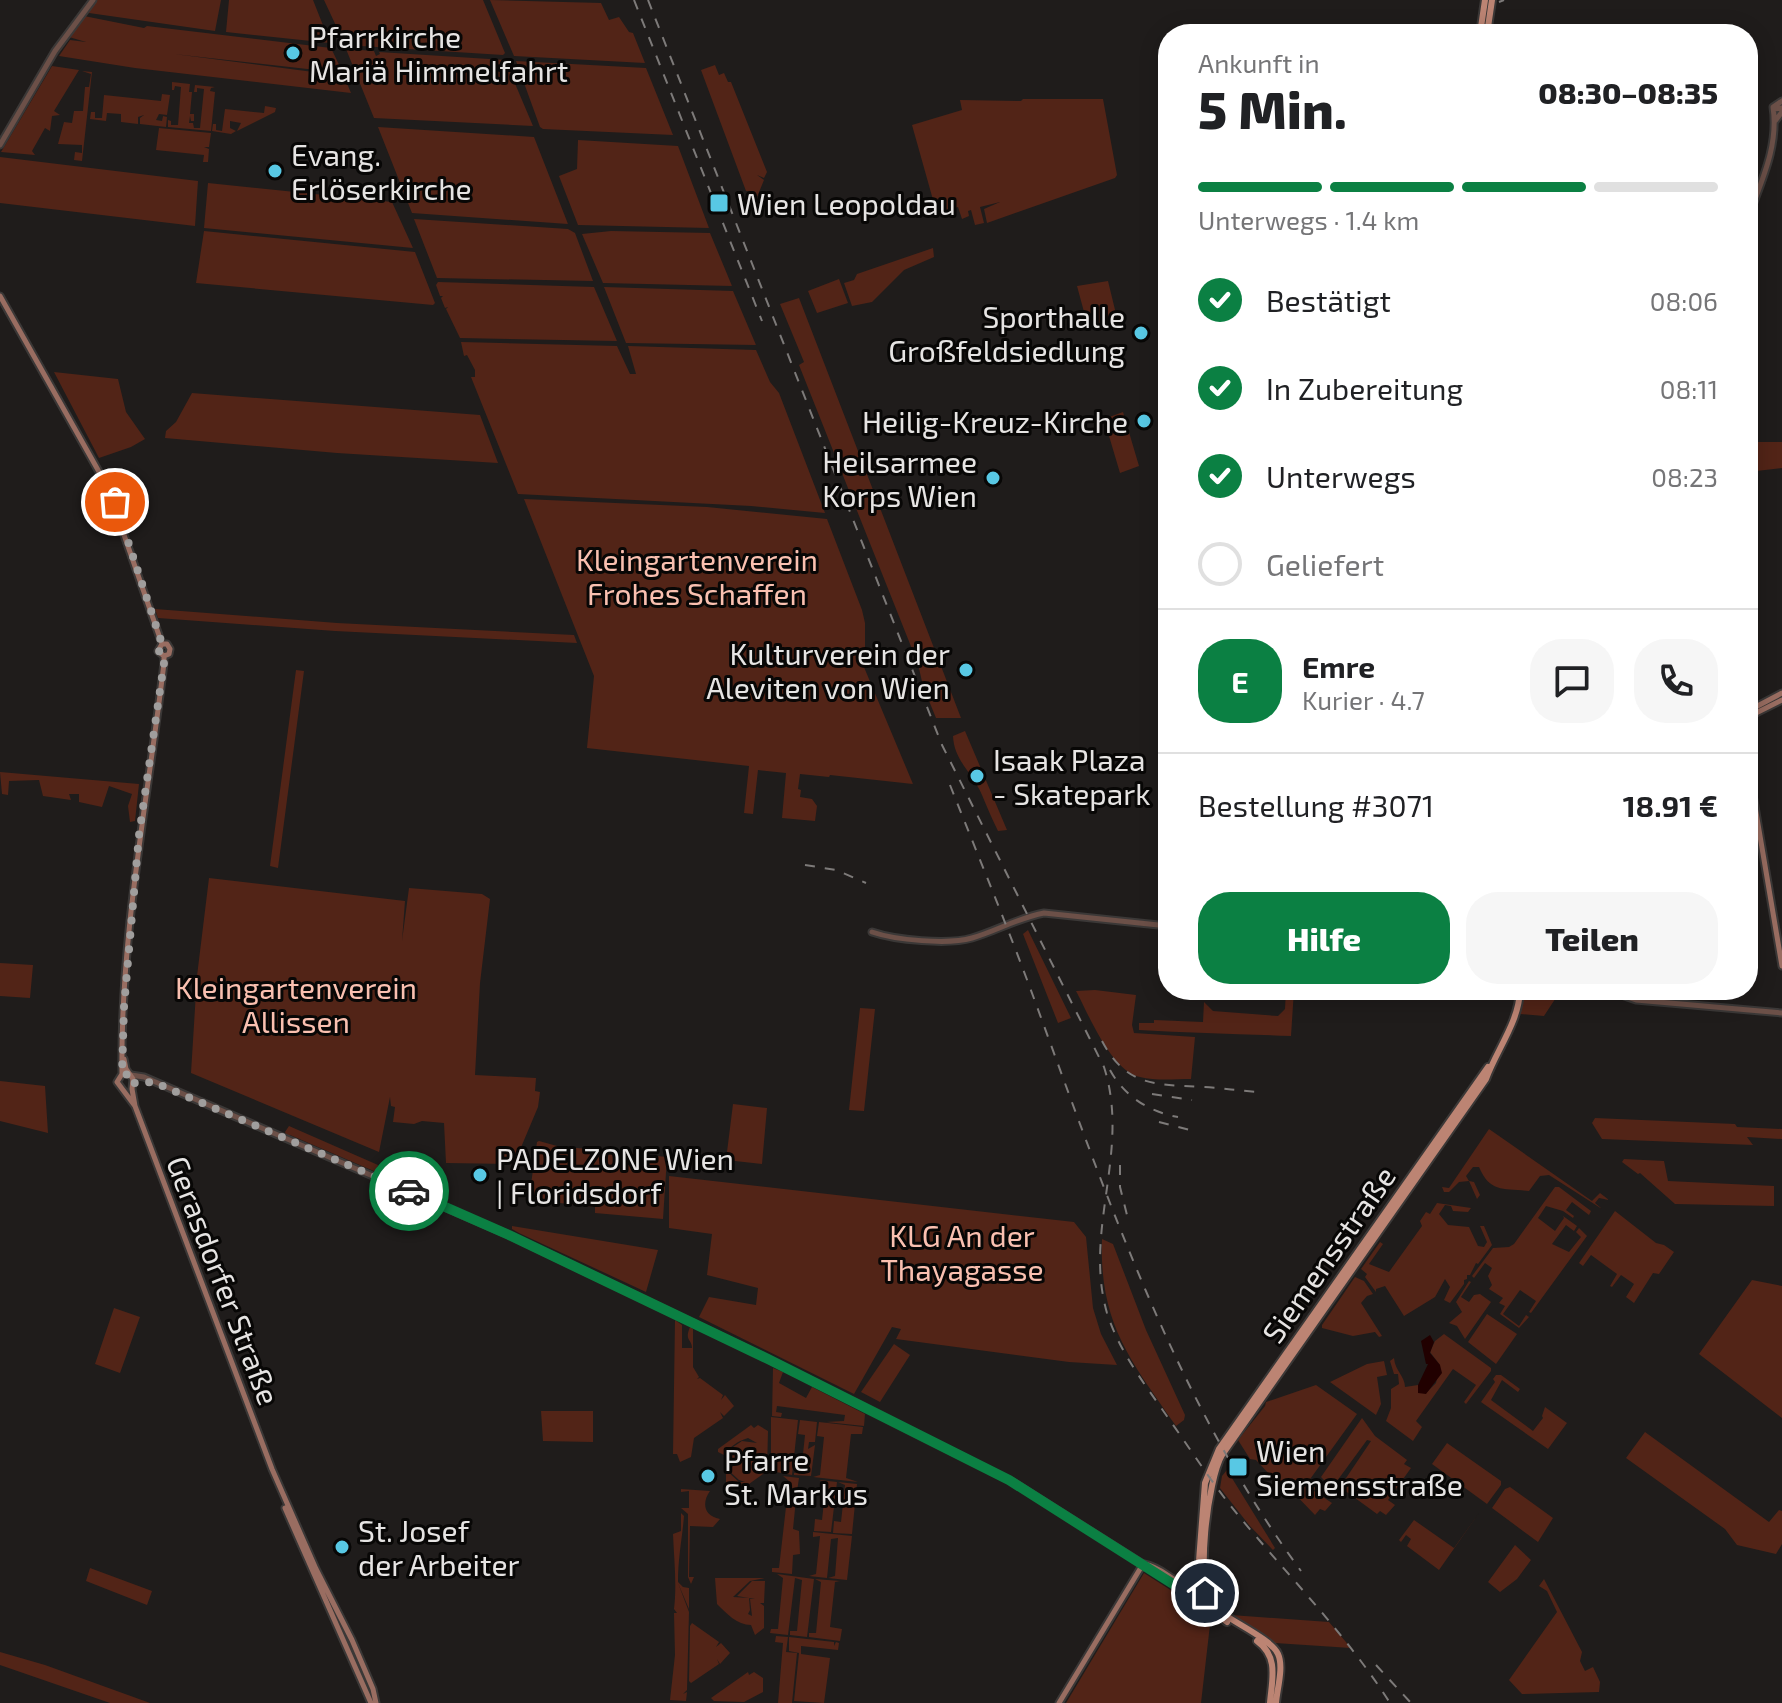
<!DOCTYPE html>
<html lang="de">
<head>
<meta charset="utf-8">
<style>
	body { margin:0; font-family:"Exo 2",sans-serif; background:#f6f6f6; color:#202124; height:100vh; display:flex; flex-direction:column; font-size:30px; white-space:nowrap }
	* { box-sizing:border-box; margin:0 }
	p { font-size:26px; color:#757577 }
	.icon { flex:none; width:44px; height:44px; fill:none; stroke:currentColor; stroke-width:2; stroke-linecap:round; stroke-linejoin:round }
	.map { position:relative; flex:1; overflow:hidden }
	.details { position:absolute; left:1158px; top:24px; width:600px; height:976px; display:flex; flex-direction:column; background:#fff; border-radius:32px; box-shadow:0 4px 20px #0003 }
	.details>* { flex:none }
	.pin { position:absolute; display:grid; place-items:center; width:68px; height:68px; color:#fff; margin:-34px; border:4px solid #fff; border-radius:50%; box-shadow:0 2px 8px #0007 }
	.courier { position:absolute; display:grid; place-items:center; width:80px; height:80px; margin:-40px; border:6px solid #0b8043; border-radius:50%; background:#fff; color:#222; box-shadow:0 2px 10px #0007 }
	.summary em { font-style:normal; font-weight:800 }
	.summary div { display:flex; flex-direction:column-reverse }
	.summary { display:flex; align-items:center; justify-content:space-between; height:136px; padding:0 40px }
	h1 { font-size:52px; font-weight:800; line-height:60px }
	.bar { display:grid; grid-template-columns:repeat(4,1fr); gap:12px 8px; align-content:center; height:96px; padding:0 40px }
	.bar i { height:10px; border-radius:6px; background:#e0e0e0 }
	.bar .selected { background:#0b8043 }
	.bar p { grid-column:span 4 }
	.line { display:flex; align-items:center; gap:20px; padding:0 40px; border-top:2px solid #e0e0e0 }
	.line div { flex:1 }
	.round { display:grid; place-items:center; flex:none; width:84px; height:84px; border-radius:32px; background:#f6f6f6 }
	ol { padding:0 40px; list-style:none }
	li { display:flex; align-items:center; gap:24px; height:88px }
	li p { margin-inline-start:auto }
	li .icon { padding:8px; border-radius:50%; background:#0b8043; color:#fff; stroke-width:4 }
	li:last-child { color:#757577 }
	li i { width:44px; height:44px; border:4px solid #e0e0e0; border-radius:50% }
	.button { display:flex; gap:16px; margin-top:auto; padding:16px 40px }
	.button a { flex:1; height:92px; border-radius:32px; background:#0b8043; color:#fff; font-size:32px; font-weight:800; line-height:92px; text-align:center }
	.button a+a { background:#f6f6f6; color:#202124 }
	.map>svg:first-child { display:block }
</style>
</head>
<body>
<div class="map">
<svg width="1782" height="1703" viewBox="0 0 1782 1703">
	<rect width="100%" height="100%" fill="#1f1c1b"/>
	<path fill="#522417" d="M96 0H221L215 31 89 13V9Z
		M229 0H313L330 43 226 32Z
		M324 0H483L505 53 503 55 345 45Z
		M490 0 601 3 609 20 619 17 629 32 633 33 645 63 514 56Z
		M84 16 144 28 147 26 331 48 343 73 174 54 344 76 351 93 135 68 59 56 70 40 86 42 69 37Z
		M346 49 374 51 376 56 380 54 379 52 505 60 533 126 374 118Z
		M516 61 646 68 673 135 543 129 540 127Z
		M715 65 719 75 724 73 728 82H731L767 172 764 178 757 175 764 180 757 197 763 216C754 213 750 200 747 192L750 191H746L701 70Z
		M52 66 79 70 54 111 60 115 52 116 50 131 45 128 32 151 35 155 1 152Z
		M82 71 92 72 82 161 74 160 75 152 82 153V145L58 144 64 122 72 123 74 111H83L85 87H89L91 74Z
		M172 82 190 84 189 92H192L190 114H194V121H191L190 116 189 123H193L194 128H200L204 89 197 88V92H194L195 85 215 87 211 88 210 91 215 92 211 131 168 127V120L171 121V125H178L181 87 175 86 174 90H172Z
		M162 94 170 95 167 115 159 114 156 120 162 121 163 116 167 117 166 127 140 124V118L144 115 138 117V124L121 122V114L107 113 106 121 90 119 91 112H95V118H102L104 95 161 101Z
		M1023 99H1103L1117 175 1115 178 987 223 984 209 1000 202 980 207 984 223 975 225 971 210 968 211 969 216 962 219 958 207 937 214 912 125 962 110 960 100 1021 101Z
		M265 106 276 108 275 112 237 131 241 123 230 121V128L236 131 231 134 212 131 213 124H216V130L222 131 225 109 264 113Z
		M378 127 534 137 568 224 412 213Z
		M159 128 211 133 209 147H204L209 149 208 162H203L204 155 156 150Z
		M578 140 678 146 709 228 578 225 559 176 577 169Z
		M0 157 198 181 195 226 0 203Z
		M208 183 392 202 413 248 204 228Z
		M414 219 568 229 575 233 593 281 437 278Z
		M204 231 415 252 435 303 433 305 196 283Z
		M611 231 710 233 732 286 603 283 582 234Z
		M933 248 934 257 904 270 872 302 852 306 844 283 854 280 857 274Z
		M839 279 848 303 817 313 808 291Z
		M1108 281 1117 318 1096 325 1087 323 1077 286Z
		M438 282 594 287 617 341 460 338 446 309 448 307 445 308 441 298 443 296H440L436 285Z
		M604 287 733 291 756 345 626 343Z
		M799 298 961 718H936L923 686 918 664 799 365 804 362 780 304Z
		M461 342 617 346 630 374H636L628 346 756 350 770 382 779 393 825 513 751 506 518 494 471 377H475V370L467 355 464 356Z
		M54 372 118 379 126 412 145 439 131 447 99 458Z
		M192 393 480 415 498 463 337 453 165 438 166 431 176 422Z
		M1123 412 1139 466 1120 473 1104 419Z
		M1748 442H1782V468L1748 472Z
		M524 499 707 507 827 519 862 610 865 623V658L861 660 913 784 830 775 829 777 800 774 798 789 801 790 800 797 812 799 817 806 815 821 782 818 786 773 758 770 753 814 744 813 749 766 587 748 594 676Z
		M155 609 337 623 574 635 577 643 335 631 158 618Z
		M296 670 304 671 278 868 270 866Z
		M965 731 1007 830 998 831C992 819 987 807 982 795 973 773 954 761 953 736Z
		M0 772 139 784 135 821 130 822 128 806 132 794 109 786 102 807 79 802V794H69L71 800 43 796 39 780 9 781 8 795 2 794Z
		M209 878 405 901 402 941 409 888 482 894 490 899 480 983 475 1075 536 1078 535 1091 540 1092 538 1107 514 1164 446 1163 444 1123 422 1121 414 1124 393 1122 395 1107 391 1106 390 1097 379 1152 191 1073 197 976Z
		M1028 930 1071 1018 1058 1023 1023 934Z
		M0 963 33 965 30 998 0 996Z
		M1095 990 1136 995 1132 1025 1134 1033 1195 1037 1191 1079C1175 1079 1155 1081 1140 1077 1111 1071 1089 1015 1076 991Z
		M1286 990H1294L1291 1036C1240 1034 1190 1033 1139 1030V1023H1154V1020L1203 1022 1204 1002 1213 1011 1278 1016 1285 1009Z
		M1524 990H1561L1544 1016 1520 1014Z
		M860 1008 875 1009 864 1111 849 1110Z
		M0 1081 45 1086 48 1133 0 1121Z
		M733 1104 767 1108 762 1164 726 1160Z
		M1595 1118 1735 1124 1737 1127 1782 1129V1139L1747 1137 1753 1145 1602 1139 1592 1123Z
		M289 1126 378 1165 376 1172 290 1135 287 1137 285 1132Z
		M1489 1129 1592 1201 1600 1193 1609 1200 1599 1198 1595 1203 1602 1209 1549 1175 1540 1176 1529 1191C1503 1188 1490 1193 1479 1167H1473L1466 1176 1469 1181 1474 1182 1480 1195 1477 1199 1469 1181 1459 1182 1449 1192H1444L1442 1187 1449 1188Z
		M539 1141 557 1146 667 1157 663 1219 595 1213V1207L533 1200 530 1191 537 1142Z
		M1624 1159 1664 1161 1668 1181 1774 1186V1206L1675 1204 1640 1173 1638 1174 1622 1162Z
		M669 1176 1074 1222 1086 1237 1093 1308 1101 1334 1117 1365 1069 1362 896 1339 901 1329 892 1327 854 1394 699 1317 709 1297 756 1305 758 1288 707 1275 712 1234 669 1228Z
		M1555 1187H1559L1591 1211 1589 1215 1572 1202 1566 1210 1574 1216 1573 1218 1563 1211 1546 1206 1538 1218 1555 1231 1564 1218 1563 1216 1577 1226 1574 1231 1566 1225 1552 1244 1569 1252 1581 1237 1576 1232 1579 1228 1587 1236 1531 1313 1529 1312 1536 1301 1520 1290 1503 1314 1519 1326 1526 1315 1529 1317 1519 1328 1500 1314 1505 1306 1499 1303 1503 1298 1489 1289 1492 1285 1488 1276 1492 1268 1485 1263 1474 1278 1472 1276 1493 1248 1509 1247 1514 1244Z
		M1437 1203 1471 1208 1468 1212 1453 1211 1451 1206 1445 1205 1439 1214 1448 1225 1469 1227 1478 1246 1484 1247 1487 1242 1480 1226H1484L1492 1245 1478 1264 1476 1263 1470 1275H1467V1279L1464 1280V1284L1450 1303 1444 1300 1450 1287 1445 1279 1435 1297 1404 1316 1385 1286 1376 1289V1292L1365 1277 1367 1274 1361 1269 1380 1242 1383 1244 1369 1264 1389 1272 1422 1226 1420 1221 1426 1212 1430 1214Z
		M1615 1211 1656 1243 1664 1245 1674 1252 1659 1274 1653 1273 1634 1303 1626 1297 1634 1284 1621 1275 1612 1287 1610 1286 1617 1274 1591 1255 1583 1266 1579 1263Z
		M512 1226 658 1250 646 1292 519 1233 512 1229Z
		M1102 1239 1113 1244 1146 1330 1185 1415 1184 1420 1176 1426C1131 1361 1099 1324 1102 1239Z
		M1355 1277 1364 1281 1373 1294 1367 1296 1361 1303 1382 1336 1379 1337 1375 1332 1353 1336 1322 1328V1325Z
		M1752 1280 1782 1286V1418L1699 1354Z
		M1469 1281 1471 1282 1461 1297 1469 1302 1474 1295 1480 1294 1491 1302 1465 1339 1457 1326 1449 1323 1462 1312 1456 1302Z
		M114 1308 140 1317 120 1373 95 1364Z
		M1487 1314 1517 1334 1496 1364 1468 1342Z
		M675 1320 682 1325V1348H692C692 1339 684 1341 690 1327L693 1329V1367L699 1377 697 1379 700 1378 723 1395 721 1400 725 1395 734 1406 724 1416 720 1412 723 1418 694 1438 691 1457 680 1462 677 1454H673Z
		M1444 1334 1491 1368V1371L1466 1404 1464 1402 1476 1385 1453 1369 1416 1421 1422 1427 1413 1441 1386 1421 1391 1408V1389L1399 1384 1398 1374H1394L1390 1361 1394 1358C1395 1371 1405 1376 1405 1387L1418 1385V1389L1427 1392 1436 1383 1440 1365 1430 1352 1435 1341Z
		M894 1344 910 1355 880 1402 861 1392Z
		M1384 1361 1387 1375 1377 1377 1381 1404 1376 1415 1330 1382 1367 1364Z
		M773 1368 783 1372 779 1383 806 1398 812 1387 865 1414 864 1426 826 1422 844 1421 845 1415 777 1406 776 1412 782 1413 781 1417 772 1416Z
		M1496 1375H1501L1520 1389 1518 1392 1502 1380 1491 1400 1533 1431 1543 1418 1542 1416 1545 1407 1567 1423 1548 1449 1481 1402 1495 1382 1493 1379Z
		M1316 1385 1357 1414 1308 1482 1315 1488 1314 1491 1332 1503 1325 1511 1320 1509 1315 1515 1288 1487 1284 1490 1256 1460 1250 1459 1238 1440 1265 1406 1266 1402Z
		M541 1411H593V1442L543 1441Z
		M771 1417 798 1420 792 1475 771 1471Z
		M1362 1418 1375 1436 1407 1460 1404 1464 1411 1468 1388 1500 1395 1505 1386 1515 1380 1511 1377 1514 1340 1487 1371 1441 1367 1440 1337 1481 1332 1482 1327 1479 1325 1481 1321 1477Z
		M800 1420 817 1422 815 1442H809L808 1449 815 1445 811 1476 794 1475V1473H801L805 1435 798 1434Z
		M819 1422 863 1427 862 1434H851L846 1478 858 1482 813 1477 820 1475 824 1437 817 1436Z
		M758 1425 768 1431 767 1471 749 1484 747 1483V1486H726V1470L739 1482H745L739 1480 728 1470 733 1466H726L730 1449 742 1441 757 1443 748 1438C736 1442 731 1446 724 1455L718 1452V1449L751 1425 754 1428Z
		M1645 1432 1769 1522 1779 1510 1782 1511V1544L1776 1554 1737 1545 1725 1529 1626 1458Z
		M1447 1443 1501 1481V1485L1487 1504 1432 1464Z
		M1227 1470 1275 1548 1273 1550 1249 1525 1220 1488 1222 1476Z
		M783 1476 799 1478 796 1498 791 1493 790 1500 796 1499 793 1529 799 1531 800 1554 793 1555 792 1574 772 1572V1568H779L789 1481Z
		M819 1480 837 1482 831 1532 814 1531 815 1519 822 1520 826 1483Z
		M838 1482 857 1484 852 1534 833 1533 834 1521 841 1522 845 1485Z
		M1510 1487 1553 1518 1538 1542 1492 1508 1505 1489Z
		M681 1489 710 1491C702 1502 703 1516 720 1519L713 1527 690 1526 689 1577H694L691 1584 688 1577V1514L681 1508H689V1491L681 1492Z
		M681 1513 684 1516C682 1540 678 1558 678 1582L683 1587 689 1588V1609L678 1583 689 1612 687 1690 683 1694 687 1692 686 1701 670 1700 675 1655 674 1613H677L674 1609C677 1585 674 1559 673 1534L681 1531Z
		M1479 1513 1439 1570 1407 1546 1411 1539 1406 1535 1401 1542 1399 1540 1414 1520 1454 1548Z
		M813 1532 852 1536 847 1580 828 1578 835 1576 838 1538 831 1539 827 1578 809 1576 816 1574 820 1536 813 1537Z
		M1515 1545 1531 1560 1517 1579 1500 1592 1488 1582Z
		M90 1568 152 1591 147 1605 86 1581Z
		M1144 1573 1211 1616 1201 1703H1066Z
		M777 1574 814 1579 807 1637 790 1635V1631H797L802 1580 795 1578 788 1635 770 1633 771 1629H778L783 1578Z
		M715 1578H765L750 1581 733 1597 749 1598 750 1610 748 1614 752 1616 750 1599H755L737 1596 752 1581H765L764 1603H760L764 1606V1628L755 1635 751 1625C737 1625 726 1613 717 1604Z
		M815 1579 840 1581 835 1582 830 1627 842 1629 840 1641 809 1637V1633H816L821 1582Z
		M1544 1579 1582 1652 1580 1661 1585 1671 1593 1667 1600 1682 1599 1692 1522 1694 1509 1680 1557 1612 1547 1591 1539 1586Z
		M1231 1615 1329 1622 1351 1648 1275 1643Z
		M692 1623 719 1642 716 1647 721 1643 730 1653 720 1664 717 1659 719 1664 691 1683 689 1681 690 1626Z
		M776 1636 788 1637 786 1652 797 1653 792 1703H778L783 1643 775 1642Z
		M789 1637 834 1642V1646L836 1642 839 1643 838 1650 801 1646V1654L830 1658 824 1703 794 1701 799 1653 789 1651Z
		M0 1652 45 1665 150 1703H110L0 1665Z
		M748 1672 749 1675 754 1672 763 1678V1692L744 1702 714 1701 711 1698Z"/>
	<path fill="#210000" d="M1430 1335 1434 1342 1430 1353 1440 1365 1442 1373 1426 1394 1418 1393V1385L1428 1364H1426L1421 1341Z"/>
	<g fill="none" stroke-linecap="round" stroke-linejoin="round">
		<g stroke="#3b3837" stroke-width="9">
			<path id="tertiary" d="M1774 109 1782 108
				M1775 121 1782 112
				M0 145 55 51 93 0
				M1748 218C1761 182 1779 146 1773 107L1782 101
				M872 932C895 940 948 945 972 938 996 931 1018 918 1044 913L1168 926
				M1607 990 1636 1000 1782 1013
				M131 1075 144 1077 509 1235 768 1359 1013 1482 1143 1564"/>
		</g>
		<g stroke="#3b3837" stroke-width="9">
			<path id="secondary" d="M0 296 107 486 162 644 158 651 164 656V663C148 799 120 936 122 1074L117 1082 135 1106
				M162 644H167L170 649 169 654 164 656
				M1748 711 1782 693
				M1748 717 1782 700
				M1748 765 1782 966
				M124 1059 126 1069 133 1079 132 1089 135 1106 272 1469 316 1569 352 1640 373 1689 376 1703
				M285 1508 371 1703
				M1143 1564 1186 1592 1201 1594
				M1144 1564C1169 1569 1172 1588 1203 1586
				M1059 1703 1143 1564"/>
		</g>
		<g stroke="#3b3837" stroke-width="10">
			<path id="primary" d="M1480 34 1485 0
				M1487 34 1492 0
				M1227 1622 1206 1605 1197 1587 1205 1483 1219 1449 1488 1067
				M1257 1641C1279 1657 1272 1679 1270 1703
				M1276 1703C1277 1689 1284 1667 1278 1654 1271 1638 1227 1620 1213 1606 1194 1588 1208 1478 1222 1455L1486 1079C1497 1049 1519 1022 1520 990"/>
		</g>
		<use href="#tertiary" stroke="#6c5048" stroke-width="5"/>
		<use href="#secondary" stroke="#996d61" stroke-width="5"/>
		<use href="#primary" stroke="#bc8473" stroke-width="6"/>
		<path stroke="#7d7a79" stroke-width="2" stroke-dasharray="10 10" stroke-linecap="butt" d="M634 0 762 321
			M648 0 942 745 1104 1067C1131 1151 1083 1230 1107 1313 1120 1354 1147 1387 1171 1422 1193 1453 1214 1486 1238 1515 1290 1578 1346 1634 1390 1703
			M1499 2 1504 0
			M950 785C979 858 1009 930 1036 1004 1108 1200 1176 1401 1301 1571
			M805 865 836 870 866 883
			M1102 1041C1127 1088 1157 1084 1203 1087 1222 1088 1240 1091 1259 1092
			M1110 1070C1124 1096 1149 1112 1178 1117
			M1152 1094 1192 1100
			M1159 1122 1190 1130
			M1120 1165V1187L1128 1219
			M1376 1665 1411 1703"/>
	</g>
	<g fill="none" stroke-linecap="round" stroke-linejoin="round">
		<path stroke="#a09e9d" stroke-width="8" stroke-dasharray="0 14.4" d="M115 502 162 644 158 650 164 656V663L139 835 124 1007 122 1074 131 1075 133 1083 153 1082 409 1191"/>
		<path stroke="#0b8043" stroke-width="10" d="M409 1191 509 1235 768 1359 1009 1480 1184 1591 1194 1595 1205 1593"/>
	</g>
	<g fill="#58c8e4" stroke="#080706" stroke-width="3">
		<circle cx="293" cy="53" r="8"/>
		<circle cx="275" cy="171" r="8"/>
		<rect x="709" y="193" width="20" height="20" rx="4"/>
		<circle cx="1141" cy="333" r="8"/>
		<circle cx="1144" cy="421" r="8"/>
		<circle cx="993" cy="478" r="8"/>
		<circle cx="966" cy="670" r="8"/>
		<circle cx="977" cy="776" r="8"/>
		<circle cx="480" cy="1175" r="8"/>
		<rect x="1228" y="1457" width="20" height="20" rx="4"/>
		<circle cx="708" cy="1476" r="8"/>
		<circle cx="342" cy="1547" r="8"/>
	</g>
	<g text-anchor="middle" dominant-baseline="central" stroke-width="6" stroke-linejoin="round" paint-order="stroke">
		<g font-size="30" fill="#e6e4e3" stroke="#080706" text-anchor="start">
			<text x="309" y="36">Pfarrkirche<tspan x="309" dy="34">Mariä Himmelfahrt</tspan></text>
			<text x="291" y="154">Evang.<tspan x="291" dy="34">Erlöserkirche</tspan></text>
			<text x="737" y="203">Wien Leopoldau</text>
			<text x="1125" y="316" text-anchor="end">Sporthalle<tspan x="1125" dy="34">Großfeldsiedlung</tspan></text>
			<text x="1128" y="421" text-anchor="end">Heilig-Kreuz-Kirche</text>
			<text x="977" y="461" text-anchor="end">Heilsarmee<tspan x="977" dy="34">Korps Wien</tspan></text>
			<text x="950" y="653" text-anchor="end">Kulturverein der<tspan x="950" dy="34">Aleviten von Wien</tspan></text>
			<text x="993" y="759">Isaak Plaza<tspan x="993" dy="34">- Skatepark</tspan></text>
			<text x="496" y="1158">PADELZONE Wien<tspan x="496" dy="34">| Floridsdorf</tspan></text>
			<text x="1256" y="1450">Wien<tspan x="1256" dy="34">Siemensstraße</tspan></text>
			<text x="724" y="1459">Pfarre<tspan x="724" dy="34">St. Markus</tspan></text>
			<text x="358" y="1530">St. Josef<tspan x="358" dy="34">der Arbeiter</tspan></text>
		</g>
		<g font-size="30" fill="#fac0b0" stroke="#080706">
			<text x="697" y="559">Kleingartenverein<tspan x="697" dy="34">Frohes Schaffen</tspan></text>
			<text x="296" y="987">Kleingartenverein<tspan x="296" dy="34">Allissen</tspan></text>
			<text x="962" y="1235">KLG An der<tspan x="962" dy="34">Thayagasse</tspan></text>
		</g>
		<g font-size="30" fill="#e6e4e3" stroke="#080706">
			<text transform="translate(1328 1254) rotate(-55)">Siemensstraße</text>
			<text transform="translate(224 1280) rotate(69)">Gerasdorfer Straße</text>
		</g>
	</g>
</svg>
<div class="pin" style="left:115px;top:502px;background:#ea580c"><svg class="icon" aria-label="bag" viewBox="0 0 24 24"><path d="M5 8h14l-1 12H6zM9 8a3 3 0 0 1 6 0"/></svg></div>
<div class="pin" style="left:1205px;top:1593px;background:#1f2937"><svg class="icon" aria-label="home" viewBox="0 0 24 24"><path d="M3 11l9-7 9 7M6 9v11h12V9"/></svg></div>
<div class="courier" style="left:409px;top:1191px"><svg class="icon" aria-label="car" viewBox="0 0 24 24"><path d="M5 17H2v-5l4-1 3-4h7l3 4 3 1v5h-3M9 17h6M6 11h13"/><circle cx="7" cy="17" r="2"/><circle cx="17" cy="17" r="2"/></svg></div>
<section class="details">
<div class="summary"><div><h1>5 Min.</h1><p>Ankunft in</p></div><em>08:30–08:35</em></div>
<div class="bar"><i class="selected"></i><i class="selected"></i><i class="selected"></i><i></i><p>Unterwegs · 1.4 km</p></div>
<ol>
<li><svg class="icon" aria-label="check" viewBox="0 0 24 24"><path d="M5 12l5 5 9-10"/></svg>Bestätigt<p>08:06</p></li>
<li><svg class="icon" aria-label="check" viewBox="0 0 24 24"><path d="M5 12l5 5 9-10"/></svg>In Zubereitung<p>08:11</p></li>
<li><svg class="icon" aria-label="check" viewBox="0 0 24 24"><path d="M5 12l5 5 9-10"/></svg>Unterwegs<p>08:23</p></li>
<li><i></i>Geliefert</li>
</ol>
<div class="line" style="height:144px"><b class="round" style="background:#0b8043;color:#fff">E</b><div><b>Emre</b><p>Kurier · 4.7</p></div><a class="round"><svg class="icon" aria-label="chat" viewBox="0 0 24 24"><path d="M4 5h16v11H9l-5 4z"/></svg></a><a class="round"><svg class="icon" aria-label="phone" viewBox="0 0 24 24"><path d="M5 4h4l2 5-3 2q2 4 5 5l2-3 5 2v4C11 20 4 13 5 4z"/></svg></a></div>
<div class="line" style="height:104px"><div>Bestellung #3071</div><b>18.91 €</b></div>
<div class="button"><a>Hilfe</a><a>Teilen</a></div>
</section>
</div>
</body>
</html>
